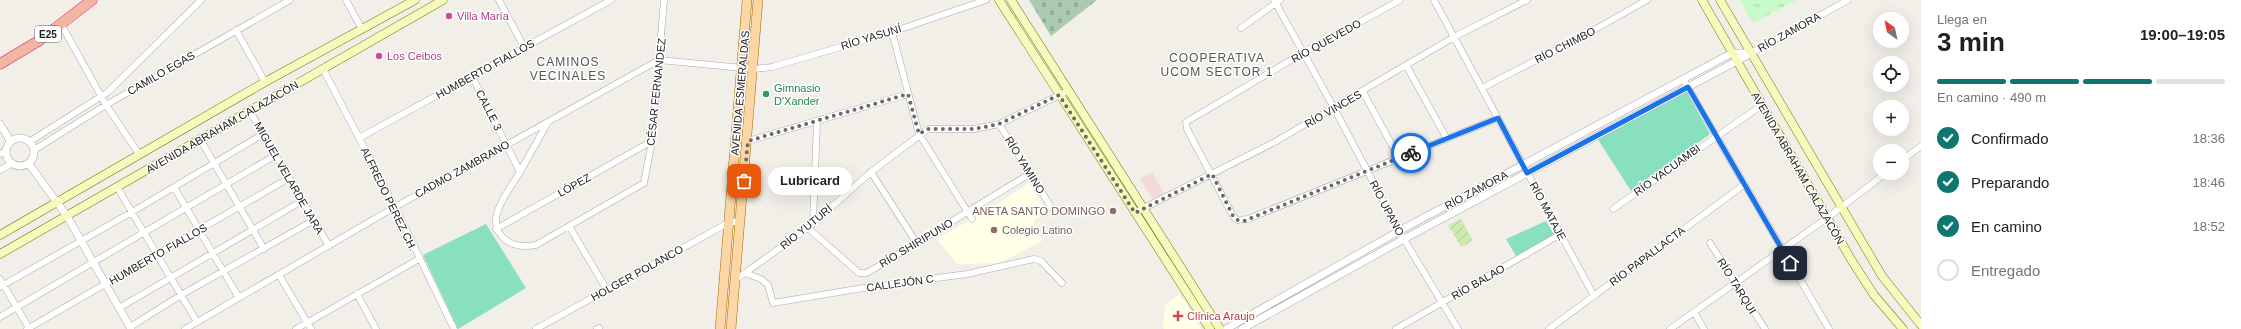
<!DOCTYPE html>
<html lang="es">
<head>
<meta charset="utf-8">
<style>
	body { margin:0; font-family:Helvetica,sans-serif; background:#f6f6f6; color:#202124; height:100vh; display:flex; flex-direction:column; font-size:15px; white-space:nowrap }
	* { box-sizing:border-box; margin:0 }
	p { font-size:13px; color:#757577 }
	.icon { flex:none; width:22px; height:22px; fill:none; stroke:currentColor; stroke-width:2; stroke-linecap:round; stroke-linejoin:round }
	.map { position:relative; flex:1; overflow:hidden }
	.panel { display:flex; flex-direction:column; background:#fff; width:320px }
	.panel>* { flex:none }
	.needle { width:26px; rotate:327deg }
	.buttons { position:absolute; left:1873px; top:12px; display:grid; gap:8px }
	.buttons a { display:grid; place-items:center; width:36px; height:36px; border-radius:50%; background:#fff; box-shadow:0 4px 16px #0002; font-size:20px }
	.pin { position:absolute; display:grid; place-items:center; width:34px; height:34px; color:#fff; margin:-17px; border-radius:8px; box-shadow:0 2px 6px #0006 }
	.courier { position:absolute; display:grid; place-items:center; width:40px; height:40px; margin:-20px; border:3px solid #1a73e8; border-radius:50%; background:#fff; color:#222; box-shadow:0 1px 5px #0007 }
	.bubble { position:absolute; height:28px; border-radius:14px; background:#fff; box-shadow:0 4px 16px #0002; font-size:13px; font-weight:700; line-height:28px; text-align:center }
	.summary em { font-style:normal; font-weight:700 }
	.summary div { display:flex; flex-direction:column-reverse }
	.summary { display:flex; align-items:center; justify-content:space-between; height:68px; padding:0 16px }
	h1 { font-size:26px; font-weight:700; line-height:30px }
	.bar { display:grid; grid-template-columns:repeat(4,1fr); gap:6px 4px; align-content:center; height:48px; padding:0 16px }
	.bar i { height:5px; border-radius:3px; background:#e0e0e0 }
	.bar .on { background:#0f766e }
	.bar p { grid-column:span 4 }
	ol { padding:0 16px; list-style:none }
	li { display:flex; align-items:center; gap:12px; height:44px }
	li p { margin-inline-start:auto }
	li .icon { padding:4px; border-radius:50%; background:#0f766e; color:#fff; stroke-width:4 }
	li:last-child { color:#757577 }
	li i { width:22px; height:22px; border:2px solid #e0e0e0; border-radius:50% }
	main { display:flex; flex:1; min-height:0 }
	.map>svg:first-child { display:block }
</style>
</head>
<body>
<main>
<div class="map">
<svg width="1921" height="329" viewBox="0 0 1921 329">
	<defs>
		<pattern id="cemetery-stones" width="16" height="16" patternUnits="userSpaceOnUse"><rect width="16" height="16" fill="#aacbaf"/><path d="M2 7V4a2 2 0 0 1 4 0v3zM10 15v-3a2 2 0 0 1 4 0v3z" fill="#92ae96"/></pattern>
		<pattern id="park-tufts" width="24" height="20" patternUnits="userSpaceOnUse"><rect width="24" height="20" fill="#c8facc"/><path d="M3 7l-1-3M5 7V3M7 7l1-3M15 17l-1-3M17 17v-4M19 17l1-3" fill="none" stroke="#acd6af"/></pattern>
		<pattern id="garden-furrows" width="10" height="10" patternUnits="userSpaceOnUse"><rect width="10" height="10" fill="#cdebb0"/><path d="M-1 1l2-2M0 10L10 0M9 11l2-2" fill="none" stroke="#b0c997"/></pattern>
	</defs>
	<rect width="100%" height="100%" fill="#f2efe9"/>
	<path fill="#f2dad9" d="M1152 172 1164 193 1153 200 1140 179Z"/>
	<path fill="#ffffe5" d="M1029 183 1047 213 1033 221 1042 241 1000 263 957 264 936 238 981 215Z
		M1179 294 1185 302 1201 329H1164L1163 327 1165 305Z"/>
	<path fill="url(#cemetery-stones)" d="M1029 0H1097L1051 36Z"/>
	<path fill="url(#park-tufts)" d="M1740 0H1797L1753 23Z"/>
	<path fill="url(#garden-furrows)" d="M1461 219 1473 241 1461 247 1448 225Z"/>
	<path fill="#88e0be" d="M1686 91 1710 134 1631 191 1597 138Z
		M1546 221 1555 236 1516 256 1506 239Z
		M486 224 526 288 458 329 423 255Z"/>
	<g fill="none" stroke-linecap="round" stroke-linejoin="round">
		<g stroke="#a9a9a9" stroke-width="7">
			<path id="minor" d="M346 0 362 29
				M499 0 524 47
				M1274 0 1334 108 1399 231 1458 329
				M1400 0 1303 53 1186 122 1187 129 1233 216 1237 220 1248 219 1498 118
				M1434 0 1594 296
				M61 24 106 105 139 154
				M1241 28 1280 0
				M236 30 265 82
				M892 32 919 134 972 219
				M1751 53 1848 0
				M1406 65 1447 139
				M323 69 395 207 454 329
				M472 76 520 172C509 191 481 222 506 240 515 247 525 247 536 245L644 183 652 141 664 0
				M1683 79 1829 329
				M1482 88 1587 34 1647 0
				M1363 92 1399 158
				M250 111 329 246
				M999 124 1051 207
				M359 138 611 0
				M200 139 264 249
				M748 141 908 94
				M29 142 108 92 201 0
				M34 150 106 105 290 0
				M0 154 6 151
				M1902 160 1921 146
				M0 170 11 164
				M520 172 548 122
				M871 172 916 242
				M117 187 197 322
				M174 187 239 298
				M1613 209 1762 105
				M1140 210 1273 143 1454 37 1527 0
				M813 223 817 122
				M569 226 607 290
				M808 228 859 273H867L1031 173
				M496 229 652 141
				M1710 243 1765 329
				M745 273 761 279 768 285 773 303 869 287 967 274 1034 259 1041 261 1062 283
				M279 275 311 329
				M0 279 29 328
				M735 280 808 228 871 172 928 129H974L999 124 1064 93
				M0 287 132 212 263 134
				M357 294 376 329
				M119 308 302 201
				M1694 312 1704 329
				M0 317 276 155
				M130 327 181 295 314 220
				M27 329 289 178
				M185 329 395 207 659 60 754 69 772 67 892 32 986 0
				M296 329 419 259
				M536 329 728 223 739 221
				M597 329 599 328
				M1396 329 1561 234
				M1549 329 1745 184
				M1670 329 1827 218 1886 173"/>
		</g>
		<g stroke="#a9a9a9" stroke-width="8">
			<path id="tertiary" d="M0 124 11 142
				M6 152a14 14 0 1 1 28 0a14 14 0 1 1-28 0Z
				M29 164 67 216 131 329
				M1226 329 1399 231 1732 53H1751
				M1242 329 1404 239 1750 54"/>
		</g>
		<g stroke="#707d05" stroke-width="9">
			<path id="secondary" d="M999 0 1210 329
				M1011 0 1220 329
				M1702 0 1852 261 1874 295 1903 329
				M1720 0 1882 276 1921 325
				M0 235 265 82 415 0
				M0 254 443 0"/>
		</g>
		<g stroke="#a06b00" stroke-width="10">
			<path id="primary" d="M720 329 747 0
				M731 329 758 0"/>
		</g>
		<g stroke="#dc2a67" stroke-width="11">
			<path id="trunk" d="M0 64 40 40 92 0"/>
		</g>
		<use href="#minor" stroke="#fff" stroke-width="6"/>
		<use href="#tertiary" stroke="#fff" stroke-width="7"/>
		<use href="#secondary" stroke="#f7fabf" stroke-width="8"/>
		<use href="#primary" stroke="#fcd6a4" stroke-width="9"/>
		<use href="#trunk" stroke="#f2b4a3" stroke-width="10"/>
	</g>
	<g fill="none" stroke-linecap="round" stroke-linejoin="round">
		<path stroke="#6b6a68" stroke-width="4" stroke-dasharray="0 7.2" d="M744 181 748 141 908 94 919 134 928 129H974L999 124 1059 95 1135 213 1212 174 1233 216 1237 220 1244 221 1411 153"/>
		<path stroke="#1a73e8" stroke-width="5" d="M1411 153 1498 118 1527 173 1688 87 1790 263"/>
	</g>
	<g fill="#d1479c" stroke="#fff" stroke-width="1.5">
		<circle cx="449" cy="16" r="4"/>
		<circle cx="379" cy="56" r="4"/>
	</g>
	<circle fill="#2e9e5b" stroke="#fff" stroke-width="1.5" cx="766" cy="94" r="4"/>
	<g fill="#8d6e63" stroke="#fff" stroke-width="1.5">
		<circle cx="1113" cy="211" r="4"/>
		<circle cx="994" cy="230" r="4"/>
	</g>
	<path fill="#e0444e" stroke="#fff" stroke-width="1.5" d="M1176 310h4v4h4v4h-4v4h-4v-4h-4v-4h4z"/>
	<g text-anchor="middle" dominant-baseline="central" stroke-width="3" stroke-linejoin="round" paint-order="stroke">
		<rect fill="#fff" stroke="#646464" stroke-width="1" x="35" y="26" width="26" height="16" rx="3"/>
		<g font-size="10" font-weight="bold" fill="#222">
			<text x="48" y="34">E25</text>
		</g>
		<g font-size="11" fill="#b23c85" stroke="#fff" text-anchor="start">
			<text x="457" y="16">Villa María</text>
			<text x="387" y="56">Los Ceibos</text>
		</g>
		<g font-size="11" fill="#222" stroke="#fff">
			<text transform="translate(1789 32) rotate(-29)">RÍO ZAMORA</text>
			<text transform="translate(871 37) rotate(-17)">RÍO YASUNÍ</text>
			<text transform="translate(1326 41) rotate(-29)">RÍO QUEVEDO</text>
			<text transform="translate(1565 45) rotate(-27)">RÍO CHIMBO</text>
			<text transform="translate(485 69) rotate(-29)">HUMBERTO FIALLOS</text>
			<text transform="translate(161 73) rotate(-30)">CAMILO EGAS</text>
			<text transform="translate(656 92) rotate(-84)">CÉSAR FERNANDEZ</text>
			<text transform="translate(740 93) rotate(-85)">AVENIDA ESMERALDAS</text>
			<text transform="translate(1333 109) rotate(-30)">RÍO VINCES</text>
			<text transform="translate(489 110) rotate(63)">CALLE 3</text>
			<text transform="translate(222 127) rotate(-30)">AVENIDA ABRAHAM CALAZACÓN</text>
			<text transform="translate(1025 165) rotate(58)">RÍO YAMINO</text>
			<text transform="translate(1798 168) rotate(60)">AVENIDA ABRAHAM CALAZACÓN</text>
			<text transform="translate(462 169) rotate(-29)">CADMO ZAMBRANO</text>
			<text transform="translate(1667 170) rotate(-36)">RÍO YACUAMBI</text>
			<text transform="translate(289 178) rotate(60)">MIGUEL VELARDE JARA</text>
			<text transform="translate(574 185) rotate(-29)">LÓPEZ</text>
			<text transform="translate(1476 190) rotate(-28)">RÍO ZAMORA</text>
			<text transform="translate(389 199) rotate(64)">ALFREDO PEREZ CH.</text>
			<text transform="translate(1387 208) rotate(62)">RÍO UPANO</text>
			<text transform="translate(1548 211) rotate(62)">RÍO MATAJE</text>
			<text transform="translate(806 227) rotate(-39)">RÍO YUTURÍ</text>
			<text transform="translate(916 243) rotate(-31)">RÍO SHIRIPUNO</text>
			<text transform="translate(158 254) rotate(-30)">HUMBERTO FIALLOS</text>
			<text transform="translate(1647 256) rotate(-37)">RÍO PAPALLACTA</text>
			<text transform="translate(637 273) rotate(-29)">HOLGER POLANCO</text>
			<text transform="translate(1478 282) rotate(-30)">RÍO BALAO</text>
			<text transform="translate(900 283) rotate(-8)">CALLEJÓN C</text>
			<text transform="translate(1737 286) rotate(58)">RÍO TARQUI</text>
		</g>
		<g font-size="11" fill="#27864d" stroke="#fff" text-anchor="start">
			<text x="774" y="88">Gimnasio<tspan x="774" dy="13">D'Xander</tspan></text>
		</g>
		<g font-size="11" fill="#785e54" stroke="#fff" text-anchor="end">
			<text x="1105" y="211">ANETA SANTO DOMINGO</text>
			<text x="1002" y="230" text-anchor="start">Colegio Latino</text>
		</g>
		<g font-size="11" fill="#be3a42" stroke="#fff" text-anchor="start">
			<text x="1187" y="316">Clínica Araujo</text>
		</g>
		<g font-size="12" letter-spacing="1" fill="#555" stroke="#fff">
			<text x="1217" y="58">COOPERATIVA<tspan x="1217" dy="14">UCOM SECTOR 1</tspan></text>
			<text x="568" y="62">CAMINOS<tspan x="568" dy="14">VECINALES</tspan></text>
		</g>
	</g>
</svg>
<div class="buttons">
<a><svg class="needle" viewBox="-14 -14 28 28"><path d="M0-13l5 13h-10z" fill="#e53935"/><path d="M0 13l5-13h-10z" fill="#757577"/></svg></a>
<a><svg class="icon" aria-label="locate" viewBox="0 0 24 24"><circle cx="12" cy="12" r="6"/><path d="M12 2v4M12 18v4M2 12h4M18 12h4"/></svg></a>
<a>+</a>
<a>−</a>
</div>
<div class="pin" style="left:744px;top:181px;background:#ea580c"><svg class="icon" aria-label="bag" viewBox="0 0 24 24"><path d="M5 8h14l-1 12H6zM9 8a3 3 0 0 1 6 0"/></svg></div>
<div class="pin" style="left:1790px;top:263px;background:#1f2937"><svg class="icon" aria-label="home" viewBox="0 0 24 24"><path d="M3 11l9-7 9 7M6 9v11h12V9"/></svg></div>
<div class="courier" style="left:1411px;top:153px"><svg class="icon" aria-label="bike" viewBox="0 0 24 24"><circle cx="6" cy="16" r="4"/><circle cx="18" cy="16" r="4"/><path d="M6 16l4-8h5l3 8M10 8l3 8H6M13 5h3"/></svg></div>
<div class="bubble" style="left:768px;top:167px;width:84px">Lubricard</div>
</div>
<section class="panel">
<div class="summary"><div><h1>3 min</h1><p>Llega en</p></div><em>19:00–19:05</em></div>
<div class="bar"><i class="on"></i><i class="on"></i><i class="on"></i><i></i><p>En camino · 490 m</p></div>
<ol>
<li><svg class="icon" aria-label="check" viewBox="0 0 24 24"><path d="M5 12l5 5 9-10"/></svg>Confirmado<p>18:36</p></li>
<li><svg class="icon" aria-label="check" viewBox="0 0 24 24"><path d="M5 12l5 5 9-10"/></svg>Preparando<p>18:46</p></li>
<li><svg class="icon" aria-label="check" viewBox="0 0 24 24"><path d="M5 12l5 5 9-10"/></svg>En camino<p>18:52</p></li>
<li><i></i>Entregado</li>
</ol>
</section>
</main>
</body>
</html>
